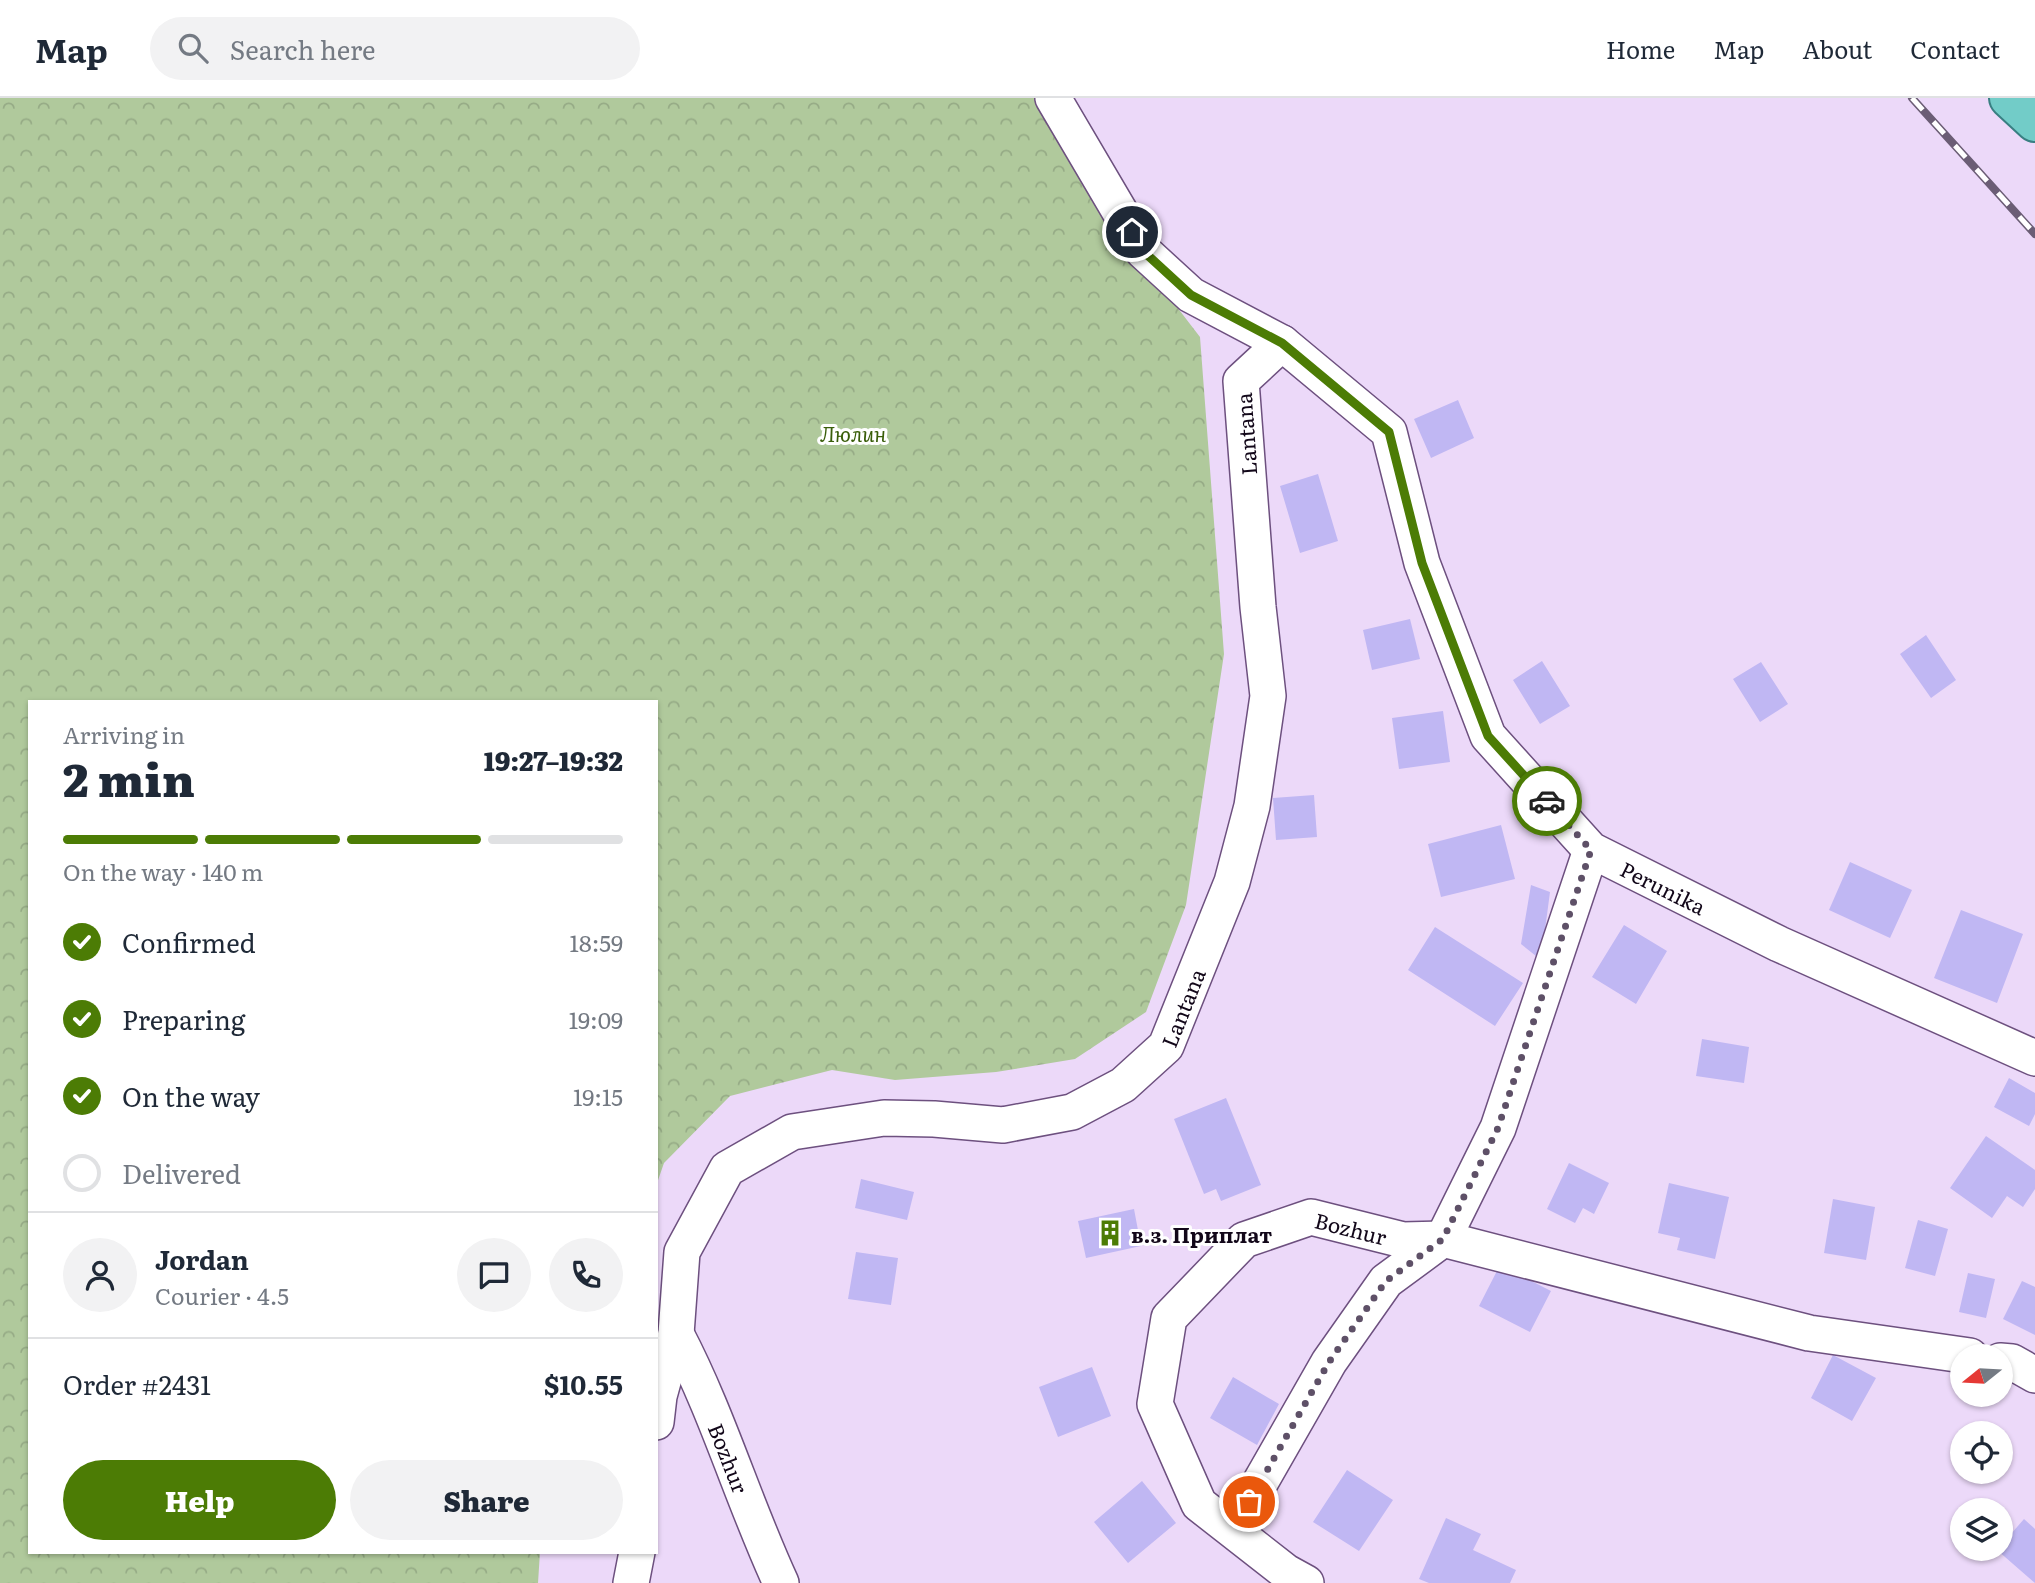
<!DOCTYPE html>
<html lang="en">
<head>
<meta charset="utf-8">
<style>
	body { margin:0; font-family:Literata,serif; background:#f2f2f3; color:#1f2937; height:100vh; display:flex; flex-direction:column; font-size:26px; white-space:nowrap }
	* { box-sizing:border-box; margin:0 }
	p { font-size:23px; color:#747a83 }
	.icon { flex:none; width:38px; height:38px; fill:none; stroke:currentColor; stroke-width:2; stroke-linecap:round; stroke-linejoin:round }
	.map { position:relative; flex:1; overflow:hidden }
	.sheet { position:absolute; left:28px; top:602px; width:630px; height:854px; display:flex; flex-direction:column; background:#fff; border-radius:0px; box-shadow:0 2px 5px #0004 }
	.sheet>* { flex:none }
	.needle { width:46px; rotate:252deg }
	.tools { position:absolute; left:1950px; top:1246px; display:grid; gap:14px }
	.tools a { display:grid; place-items:center; width:63px; height:63px; border-radius:50%; background:#fff; box-shadow:0 2px 5px #0004; font-size:35px }
	.pin { position:absolute; display:grid; place-items:center; width:60px; height:60px; color:#fff; margin:-30px; border:4px solid #fff; border-radius:50%; box-shadow:0 2px 7px #0007 }
	.courier { position:absolute; display:grid; place-items:center; width:70px; height:70px; margin:-35px; border:5px solid #4c7c05; border-radius:50%; background:#fff; color:#222; box-shadow:0 2px 9px #0007 }
	.headline em { font-style:normal; font-weight:800 }
	.headline div { display:flex; flex-direction:column-reverse }
	.headline { display:flex; align-items:center; justify-content:space-between; height:119px; padding:0 35px }
	h1 { font-size:46px; font-weight:800; line-height:52px }
	.bar { display:grid; grid-template-columns:repeat(4,1fr); gap:10px 7px; align-content:center; height:84px; padding:0 35px }
	.bar i { height:9px; border-radius:5px; background:#e0e1e3 }
	.bar .active { background:#4c7c05 }
	.bar p { grid-column:span 4 }
	.line { display:flex; align-items:center; gap:18px; padding:0 35px; border-top:2px solid #e0e1e3 }
	.line div { flex:1 }
	.round { display:grid; place-items:center; flex:none; width:74px; height:74px; border-radius:37px; background:#f2f2f3 }
	ol { padding:0 35px; list-style:none }
	li { display:flex; align-items:center; gap:21px; height:77px }
	li p { margin-inline-start:auto }
	li .icon { padding:7px; border-radius:50%; background:#4c7c05; color:#fff; stroke-width:4 }
	li:last-child { color:#747a83 }
	li i { width:38px; height:38px; border:4px solid #e0e1e3; border-radius:50% }
	.action { display:flex; gap:14px; margin-top:auto; padding:14px 35px }
	.action a { flex:1; height:80px; border-radius:42px; background:#4c7c05; color:#fff; font-size:28px; font-weight:800; line-height:80px; text-align:center }
	.action a+a { background:#f2f2f3; color:#1f2937 }
	header { display:flex; align-items:center; gap:42px; box-sizing:border-box; height:98px; padding:0 35px; background:#fff; border-bottom:2px solid #e0e1e3 }
	header strong { font-size:33px }
	nav { display:flex; gap:38px; margin-inline-start:auto; font-size:24px }
	.search { width:490px; height:63px; background:#f2f2f3; display:flex; align-items:center; gap:18px; box-sizing:border-box; padding:0 24px; border-radius:38px; color:#747a83; font-size:26px }
	.map>svg:first-child { display:block }
</style>
</head>
<body>
<header>
<strong>Map</strong>
<div class="search"><svg class="icon" aria-label="search" viewBox="0 0 24 24"><circle cx="10" cy="10" r="6"/><path d="M15 15l6 6"/></svg>Search here</div>
<nav><a>Home</a><a>Map</a><a>About</a><a>Contact</a></nav>
</header>
<div class="map">
<svg width="2035" height="1485" viewBox="0 0 2035 1485">
	<defs>
		<pattern id="forest-crowns" width="20" height="18" patternUnits="userSpaceOnUse" patternTransform="scale(1.75)"><rect width="20" height="18" fill="#b0c99c"/><path d="M2 6a3 3 0 1 1 6 0M12 15a3 3 0 1 1 6 0" fill="none" stroke="#96ab86"/></pattern>
	</defs>
	<rect width="100%" height="100%" fill="#ecd9f9"/>
	<path fill="url(#forest-crowns)" d="M0 0H1048L1110 122 1200 239 1224 556 1186 807 1146 914 1075 961 996 974 895 982 832 972 730 998 664 1065 656 1088V604H30V1454H540L538 1485H0Z"/>
	<path fill="#c0b7f3" d="M1458 302 1474 340 1431 360 1414 321Z
		M1318 376 1338 443 1300 455 1280 388Z
		M1410 521 1420 561 1372 572 1363 532Z
		M1926 537 1956 582 1931 600 1900 556Z
		M1542 563 1570 608 1540 626 1513 582Z
		M1761 564 1788 606 1760 624 1733 581Z
		M1443 613 1450 664 1399 671 1392 620Z
		M1314 697 1317 739 1276 742 1273 700Z
		M1501 727 1515 781 1441 799 1428 746Z
		M1850 764 1912 792 1890 840 1829 812Z
		M1531 787 1550 794 1541 862 1521 846Z
		M1961 812 2023 836 1997 905 1934 880Z
		M1624 827 1667 853 1636 906 1592 879Z
		M1435 829 1523 885 1495 928 1408 872Z
		M1702 941 1749 949 1744 985 1696 978Z
		M2009 980 2035 995V1016L2029 1028 1994 1009Z
		M1226 1000 1261 1087 1221 1103 1216 1091 1204 1096 1174 1021Z
		M1986 1038 2035 1072V1091L2023 1109 2007 1098 1992 1120 1950 1090Z
		M1569 1065 1609 1085 1594 1116 1583 1110 1575 1125 1547 1111Z
		M861 1081 914 1094 907 1122 855 1110Z
		M1669 1085 1729 1099 1715 1161 1677 1152 1680 1140 1658 1135Z
		M1833 1101 1875 1109 1866 1162 1824 1155Z
		M1134 1111 1141 1148 1086 1160 1078 1123Z
		M1918 1122 1948 1131 1935 1178 1905 1170Z
		M856 1154 898 1160 891 1207 848 1201Z
		M1500 1167 1551 1193 1530 1234 1479 1208Z
		M1968 1175 1995 1181 1986 1220 1959 1214Z
		M2022 1183 2035 1189V1237L2003 1221Z
		M1833 1257 1876 1280 1852 1323 1811 1300Z
		M1092 1269 1111 1318 1058 1339 1039 1289Z
		M1233 1279 1279 1306 1257 1347 1210 1320Z
		M1347 1372 1393 1402 1359 1453 1313 1424Z
		M1142 1383 1176 1425 1128 1465 1094 1424Z
		M1446 1420 1481 1436 1473 1452 1516 1472 1510 1485H1429L1419 1481Z
		M2024 1421 2035 1431V1485L1997 1452Z"/>
	<g fill="none" stroke-linecap="round" stroke-linejoin="round">
		<g stroke="#6d507f" stroke-width="38">
			<g id="minor">
				<path id="s1" d="M1053 0 1143 153 1191 197 1282 245 1389 334 1422 465 1488 638 1591 752 1779 846 2035 960"/>
				<path id="s2" d="M676 1236C718 1316 743 1403 781 1485"/>
				<path d="M2000 1263 2012 1264 2035 1277"/>
				<path id="s3" d="M656 1324 659 1298 676 1236 682 1154 727 1071 792 1034 884 1020 934 1021 1003 1027 1072 1014 1123 987 1166 948 1232 784 1252 708 1268 598 1258 509 1241 283 1282 245"/>
				<path d="M1249 1404 1329 1264 1386 1183 1443 1141 1498 1030 1591 752"/>
				<path d="M631 1485 637 1454"/>
				<path id="s4" d="M1306 1485 1286 1474 1199 1406 1155 1306 1169 1220 1244 1142 1311 1119 1403 1142 1443 1141 1809 1235 1970 1258"/>
			</g>
		</g>
		<g stroke="#397f82" stroke-width="42">
			<path id="trunk" d="M2009 0 2035 24"/>
		</g>
		<use href="#minor" stroke="#fff" stroke-width="35"/>
		<use href="#trunk" stroke="#72ccc8" stroke-width="38"/>
		<g stroke="#6b5d75" stroke-width="8">
			<path id="rail" d="M1912 0 2035 136"/>
		</g>
		<use href="#rail" stroke="#fff" stroke-width="5" stroke-dasharray="16" stroke-linecap="butt"/>
	</g>
	<g fill="none" stroke-linecap="round" stroke-linejoin="round">
		<path stroke="#5e5067" stroke-width="7" stroke-dasharray="0 12.6" d="M1249 1404 1329 1264 1386 1183 1443 1141 1498 1030 1591 752 1547 703"/>
		<path stroke="#4c7c05" stroke-width="9" d="M1132 134 1143 153 1191 197 1282 245 1389 334 1422 465 1488 638 1547 703"/>
	</g>
	<defs>
		<g id="building-bare" transform="scale(2.1)"><path d="M-4-6H4V6H1V3H-1V6H-4ZM-2.5-4.3h1.7v1.8h-1.7ZM.8-4.3h1.7v1.8H.8ZM-2.5-1h1.7V.8h-1.7ZM.8-1h1.7V.8H.8Z" fill="#4c7c05" stroke="#fff" stroke-width="2.5" paint-order="stroke"/></g>
	</defs>
	<g fill-rule="evenodd">
		<use href="#building-bare" x="1110" y="1135"/>
	</g>
	<g text-anchor="middle" dominant-baseline="central" stroke-width="6" stroke-linejoin="round" paint-order="stroke">
		<g font-size="21" font-style="italic" fill="#3a5e0a" stroke="#fff">
			<text x="853" y="334">Люлин</text>
		</g>
		<g font-size="21" fill="#120719" stroke="#fff">
			<text transform="translate(1245 336) rotate(-94)">Lantana</text>
			<text stroke="none"><textPath href="#s1" startOffset="1040">Perunika</textPath></text>
			<text stroke="none"><textPath href="#s3" startOffset="782">Lantana</textPath></text>
			<text stroke="none"><textPath href="#s4" startOffset="550">Bozhur</textPath></text>
			<text stroke="none"><textPath href="#s2" startOffset="135">Bozhur</textPath></text>
		</g>
		<g font-size="21" font-weight="bold" fill="#120719" stroke="#fff" text-anchor="start">
			<text x="1131" y="1135">в.з. Приплат</text>
		</g>
	</g>
</svg>
<div class="tools">
<a><svg class="needle" viewBox="-14 -14 28 28"><path d="M0-13l5 13h-10z" fill="#e53935"/><path d="M0 13l5-13h-10z" fill="#747a83"/></svg></a>
<a><svg class="icon" aria-label="locate" viewBox="0 0 24 24"><circle cx="12" cy="12" r="6"/><path d="M12 2v4M12 18v4M2 12h4M18 12h4"/></svg></a>
<a><svg class="icon" aria-label="layers" viewBox="0 0 24 24"><path d="M12 4l9 5-9 5-9-5zM3 14l9 5 9-5"/></svg></a>
</div>
<div class="pin" style="left:1249px;top:1404px;background:#ea580c"><svg class="icon" aria-label="bag" viewBox="0 0 24 24"><path d="M5 8h14l-1 12H6zM9 8a3 3 0 0 1 6 0"/></svg></div>
<div class="pin" style="left:1132px;top:134px;background:#1f2937"><svg class="icon" aria-label="home" viewBox="0 0 24 24"><path d="M3 11l9-7 9 7M6 9v11h12V9"/></svg></div>
<div class="courier" style="left:1547px;top:703px"><svg class="icon" aria-label="car" viewBox="0 0 24 24"><path d="M5 17H2v-5l4-1 3-4h7l3 4 3 1v5h-3M9 17h6M6 11h13"/><circle cx="7" cy="17" r="2"/><circle cx="17" cy="17" r="2"/></svg></div>
<section class="sheet">
<div class="headline"><div><h1>2 min</h1><p>Arriving in</p></div><em>19:27–19:32</em></div>
<div class="bar"><i class="active"></i><i class="active"></i><i class="active"></i><i></i><p>On the way · 140 m</p></div>
<ol>
<li><svg class="icon" aria-label="check" viewBox="0 0 24 24"><path d="M5 12l5 5 9-10"/></svg>Confirmed<p>18:59</p></li>
<li><svg class="icon" aria-label="check" viewBox="0 0 24 24"><path d="M5 12l5 5 9-10"/></svg>Preparing<p>19:09</p></li>
<li><svg class="icon" aria-label="check" viewBox="0 0 24 24"><path d="M5 12l5 5 9-10"/></svg>On the way<p>19:15</p></li>
<li><i></i>Delivered</li>
</ol>
<div class="line" style="height:126px"><a class="round"><svg class="icon" aria-label="person" viewBox="0 0 24 24"><circle cx="12" cy="8" r="4"/><path d="M4 21q1-7 8-7t8 7"/></svg></a><div><b>Jordan</b><p>Courier · 4.5</p></div><a class="round"><svg class="icon" aria-label="chat" viewBox="0 0 24 24"><path d="M4 5h16v11H9l-5 4z"/></svg></a><a class="round"><svg class="icon" aria-label="phone" viewBox="0 0 24 24"><path d="M5 4h4l2 5-3 2q2 4 5 5l2-3 5 2v4C11 20 4 13 5 4z"/></svg></a></div>
<div class="line" style="height:91px"><div>Order #2431</div><b>$10.55</b></div>
<div class="action"><a>Help</a><a>Share</a></div>
</section>
</div>
</body>
</html>
